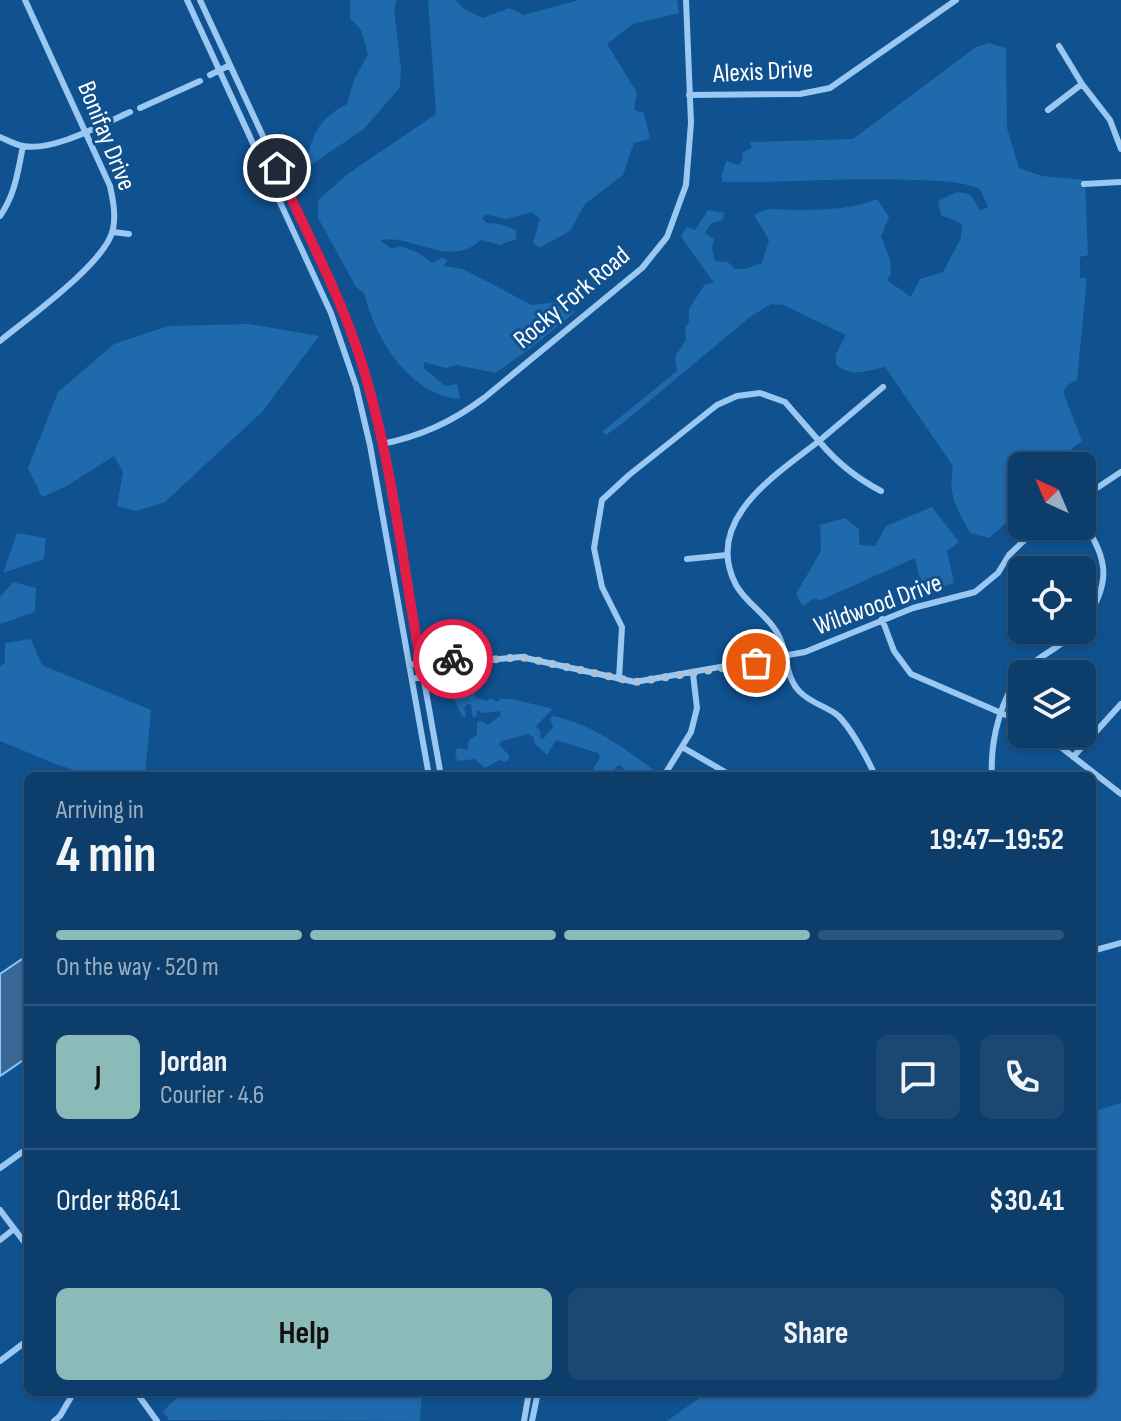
<!DOCTYPE html>
<html lang="en">
<head>
<meta charset="utf-8">
<style>
	body { margin:0; font-family:"Sofia Sans Condensed",sans-serif; background:#1a4873; color:#f1f3f6; height:100vh; display:flex; flex-direction:column; font-size:30px; white-space:nowrap }
	* { box-sizing:border-box; margin:0 }
	p { font-size:26px; color:#9aaec1 }
	.icon { flex:none; width:44px; height:44px; fill:none; stroke:currentColor; stroke-width:2; stroke-linecap:round; stroke-linejoin:round }
	.map { position:relative; flex:1; overflow:hidden }
	.side { position:absolute; left:24px; top:772px; width:1072px; height:624px; display:flex; flex-direction:column; background:#0c3d6b; border-radius:12px; box-shadow:0 2px 6px #0004,0 0 0 2px #2c567e }
	.side>* { flex:none }
	.needle { width:52px; rotate:316deg }
	.fabs { position:absolute; left:1008px; top:452px; display:grid; gap:16px }
	.fabs a { display:grid; place-items:center; width:88px; height:88px; border-radius:12px; background:#0c3d6b; box-shadow:0 2px 6px #0004,0 0 0 2px #2c567e; font-size:40px }
	.pin { position:absolute; display:grid; place-items:center; width:68px; height:68px; color:#fff; margin:-34px; border:4px solid #fff; border-radius:50%; box-shadow:0 2px 8px #0007 }
	.courier { position:absolute; display:grid; place-items:center; width:80px; height:80px; margin:-40px; border:6px solid #e11d48; border-radius:50%; background:#fff; color:#222; box-shadow:0 2px 10px #0007 }
	.summary em { font-style:normal; font-weight:700 }
	.summary div { display:flex; flex-direction:column-reverse }
	.summary { display:flex; align-items:center; justify-content:space-between; height:136px; padding:0 32px }
	h1 { font-size:52px; font-weight:700; line-height:60px }
	.bar { display:grid; grid-template-columns:repeat(4,1fr); gap:12px 8px; align-content:center; height:96px; padding:0 32px }
	.bar i { height:10px; border-radius:6px; background:#2c567e }
	.bar .selected { background:#8bbbb9 }
	.bar p { grid-column:span 4 }
	.line { display:flex; align-items:center; gap:20px; padding:0 32px; border-top:2px solid #2c567e }
	.line div { flex:1 }
	.round { display:grid; place-items:center; flex:none; width:84px; height:84px; border-radius:12px; background:#1a4873 }
	.action { display:flex; gap:16px; margin-top:auto; padding:16px 32px }
	.action a { flex:1; height:92px; border-radius:12px; background:#8bbbb9; color:#111; font-size:32px; font-weight:700; line-height:92px; text-align:center }
	.action a+a { background:#1a4873; color:#f1f3f6 }
	.map>svg:first-child { display:block }
</style>
</head>
<body>
<div class="map">
<svg width="1121" height="1421" viewBox="0 0 1121 1421">
	<rect width="100%" height="100%" fill="#10518f"/>
	<path fill="#1f69ad" d="M350 0H397L394 8 401 70 400 87 364 129 299 173C317 139 309 124 347 104L354 80 368 54 361 30 350 18Z
		M428 0H456L464 9 483 18 509 8 524 15 579 0H677L679 13 633 24 607 44 637 93 634 110 644 113 650 139 634 143 623 175 585 204 570 231 539 248 533 243 540 219 532 212 506 219 486 214 482 218 487 223 500 224 516 230V239L500 245 481 240C476 243 470 249 464 250 435 258 409 235 380 240L392 249 400 246 419 253 432 263 441 258 447 260 444 266 463 269 532 305 559 302 575 312 531 348 495 373 457 365 446 368 424 362V368L445 386 457 384 460 399C409 395 375 338 364 293L356 287 318 218V200L349 173 436 114Z
		M989 43 1006 48 1007 128 1019 168 1042 176 1085 180 1088 255 1080 257V278H1087L1077 380 1069 384 1063 392 1082 441 1049 466H1022V486L1012 489 1011 499 1016 514 989 538 970 533C956 507 948 496 953 466L885 367C867 371 850 378 836 364V354L846 335 783 305 771 304 750 317 623 423 606 435 602 432 677 371 675 357 686 340 685 328 689 322V309L705 284 714 283 681 237 686 227 695 230 708 210 724 213 723 220 712 223 705 233 714 239 712 249 715 261 728 262 735 269H745L762 263 769 240 754 215C769 206 778 210 796 210 821 210 854 209 877 199L889 217 881 237 890 259 891 274 887 280 911 297 920 279 943 272 961 238 962 224 941 215 938 201 957 192 970 194 980 210 988 207 980 189C958 180 936 181 913 180 850 177 786 183 723 182L721 177 726 161 739 165 743 159 742 153 752 148 750 142 853 139 976 47Z
		M249 324 319 336 262 412 165 502 136 511 117 506 123 472 114 456 65 487 42 497 28 468 58 392 114 344 168 326Z
		M932 507 959 542 947 551 954 583 929 592 919 576 915 558 821 600 813 599 803 606 796 594 821 551 820 525 845 518 859 529V545L875 546 886 526Z
		M17 533 46 538 44 559 3 573Z
		M13 582 36 588 35 612 0 624V597Z
		M31 639 42 665 151 710 145 776H93L58 765 0 741V666L5 663V643Z
		M462 675H468L476 698 488 701 490 698 498 702 500 699H512L553 709 536 726 541 733 540 738 543 739 553 727 550 718 553 716C596 725 627 751 662 776H627L621 765 616 767 612 776H589L600 758 598 753 556 740 547 755 534 743V738L529 734 501 741 499 745 510 756 506 762 499 760 485 768 475 759 458 761 455 756 457 748 467 750 469 740 477 735V722L482 721 488 725 500 716 501 711 484 713 476 710 477 716 473 718 471 705 468 704 464 708 466 717 462 716 445 680Z
		M1121 1103V1421H667L708 1392H1092V1112Z
		M183 1392H422L420 1421 169 1420 163 1411Z"/>
	<path fill="#396896" stroke="#8bc5f6" stroke-width="2" d="M28 955V1057L0 1076V974Z"/>
	<g fill="none" stroke-linecap="round" stroke-linejoin="round">
		<path stroke="#9ac8f2" stroke-width="6" d="M187 0 331 313 356 386 370 445 429 776
			M200 0 334 290 358 352 380 433 441 776
			M1059 46 1082 84 1110 120 1121 149
			M210 75 230 65
			M689 95 800 94 830 88 956 0
			M140 108 200 81
			M1048 110 1082 84
			M0 137C7 140 15 145 23 146 53 152 103 124 130 112
			M1084 184 1121 182
			M0 216C15 195 18 171 23 146
			M113 232 129 234
			M0 341C28 318 107 262 113 229 116 215 113 200 110 186L25 0
			M382 444C421 436 452 422 484 398L642 268 667 237 686 185 691 123 686 0
			M881 491C856 478 837 463 819 441L883 387
			M1082 498 1121 472
			M1082 521C1111 561 1110 586 1082 626
			M687 559 727 555
			M882 619 894 651 911 674 1022 722
			M409 665 455 659 467 662 521 657 635 682 805 652 913 608 975 592 998 573 1009 555 1039 526
			M412 679 458 669 467 662
			M619 679 622 627 602 587 594 548 602 500 629 475 717 405 737 396 760 393 785 402 819 441C777 474 702 520 736 585 746 603 765 613 776 631 789 650 783 675 800 692 811 703 825 706 836 714 849 724 869 761 875 776
			M1044 734 1121 794
			M682 747 732 776
			M1073 757 1121 704
			M665 774 691 732 697 708 693 674
			M992 776C990 741 1001 692 1028 667 1044 653 1064 645 1078 630
			M1092 951 1121 943
			M0 1168 28 1148
			M0 1210 28 1247
			M0 1240 14 1229
			M0 1361 28 1340
			M136 1392 157 1421
			M54 1421 60 1416 74 1392
			M524 1421 529 1392
			M532 1421 538 1392"/>
	</g>
	<g fill="none" stroke-linecap="round" stroke-linejoin="round">
		<path stroke="#abc2d8" stroke-width="8" stroke-dasharray="0 14.4" d="M453 659 467 662 521 657 635 682 756 663"/>
		<path stroke="#e11d48" stroke-width="10" d="M277 168C310 240 349 311 369 388 394 478 404 572 421 664L453 659"/>
	</g>
	<g text-anchor="middle" dominant-baseline="central" stroke-width="6" stroke-linejoin="round" paint-order="stroke">
		<g font-size="26" fill="#fff" stroke="#10518f">
			<text transform="translate(763 72) rotate(-3)">Alexis Drive</text>
			<text transform="translate(106 136) rotate(68)">Bonifay Drive</text>
			<text transform="translate(572 298) rotate(-40)">Rocky Fork Road</text>
			<text transform="translate(878 605) rotate(-20)">Wildwood Drive</text>
		</g>
	</g>
</svg>
<div class="fabs">
<a><svg class="needle" viewBox="-14 -14 28 28"><path d="M0-13l5 13h-10z" fill="#e53935"/><path d="M0 13l5-13h-10z" fill="#9aaec1"/></svg></a>
<a><svg class="icon" aria-label="locate" viewBox="0 0 24 24"><circle cx="12" cy="12" r="6"/><path d="M12 2v4M12 18v4M2 12h4M18 12h4"/></svg></a>
<a><svg class="icon" aria-label="layers" viewBox="0 0 24 24"><path d="M12 4l9 5-9 5-9-5zM3 14l9 5 9-5"/></svg></a>
</div>
<div class="pin" style="left:756px;top:663px;background:#ea580c"><svg class="icon" aria-label="bag" viewBox="0 0 24 24"><path d="M5 8h14l-1 12H6zM9 8a3 3 0 0 1 6 0"/></svg></div>
<div class="pin" style="left:277px;top:168px;background:#1f2937"><svg class="icon" aria-label="home" viewBox="0 0 24 24"><path d="M3 11l9-7 9 7M6 9v11h12V9"/></svg></div>
<div class="courier" style="left:453px;top:659px"><svg class="icon" aria-label="bike" viewBox="0 0 24 24"><circle cx="6" cy="16" r="4"/><circle cx="18" cy="16" r="4"/><path d="M6 16l4-8h5l3 8M10 8l3 8H6M13 5h3"/></svg></div>
<section class="side">
<div class="summary"><div><h1>4 min</h1><p>Arriving in</p></div><em>19:47–19:52</em></div>
<div class="bar"><i class="selected"></i><i class="selected"></i><i class="selected"></i><i></i><p>On the way · 520 m</p></div>
<div class="line" style="height:144px"><b class="round" style="background:#8bbbb9;color:#111">J</b><div><b>Jordan</b><p>Courier · 4.6</p></div><a class="round"><svg class="icon" aria-label="chat" viewBox="0 0 24 24"><path d="M4 5h16v11H9l-5 4z"/></svg></a><a class="round"><svg class="icon" aria-label="phone" viewBox="0 0 24 24"><path d="M5 4h4l2 5-3 2q2 4 5 5l2-3 5 2v4C11 20 4 13 5 4z"/></svg></a></div>
<div class="line" style="height:104px"><div>Order #8641</div><b>$30.41</b></div>
<div class="action"><a>Help</a><a>Share</a></div>
</section>
</div>
</body>
</html>
